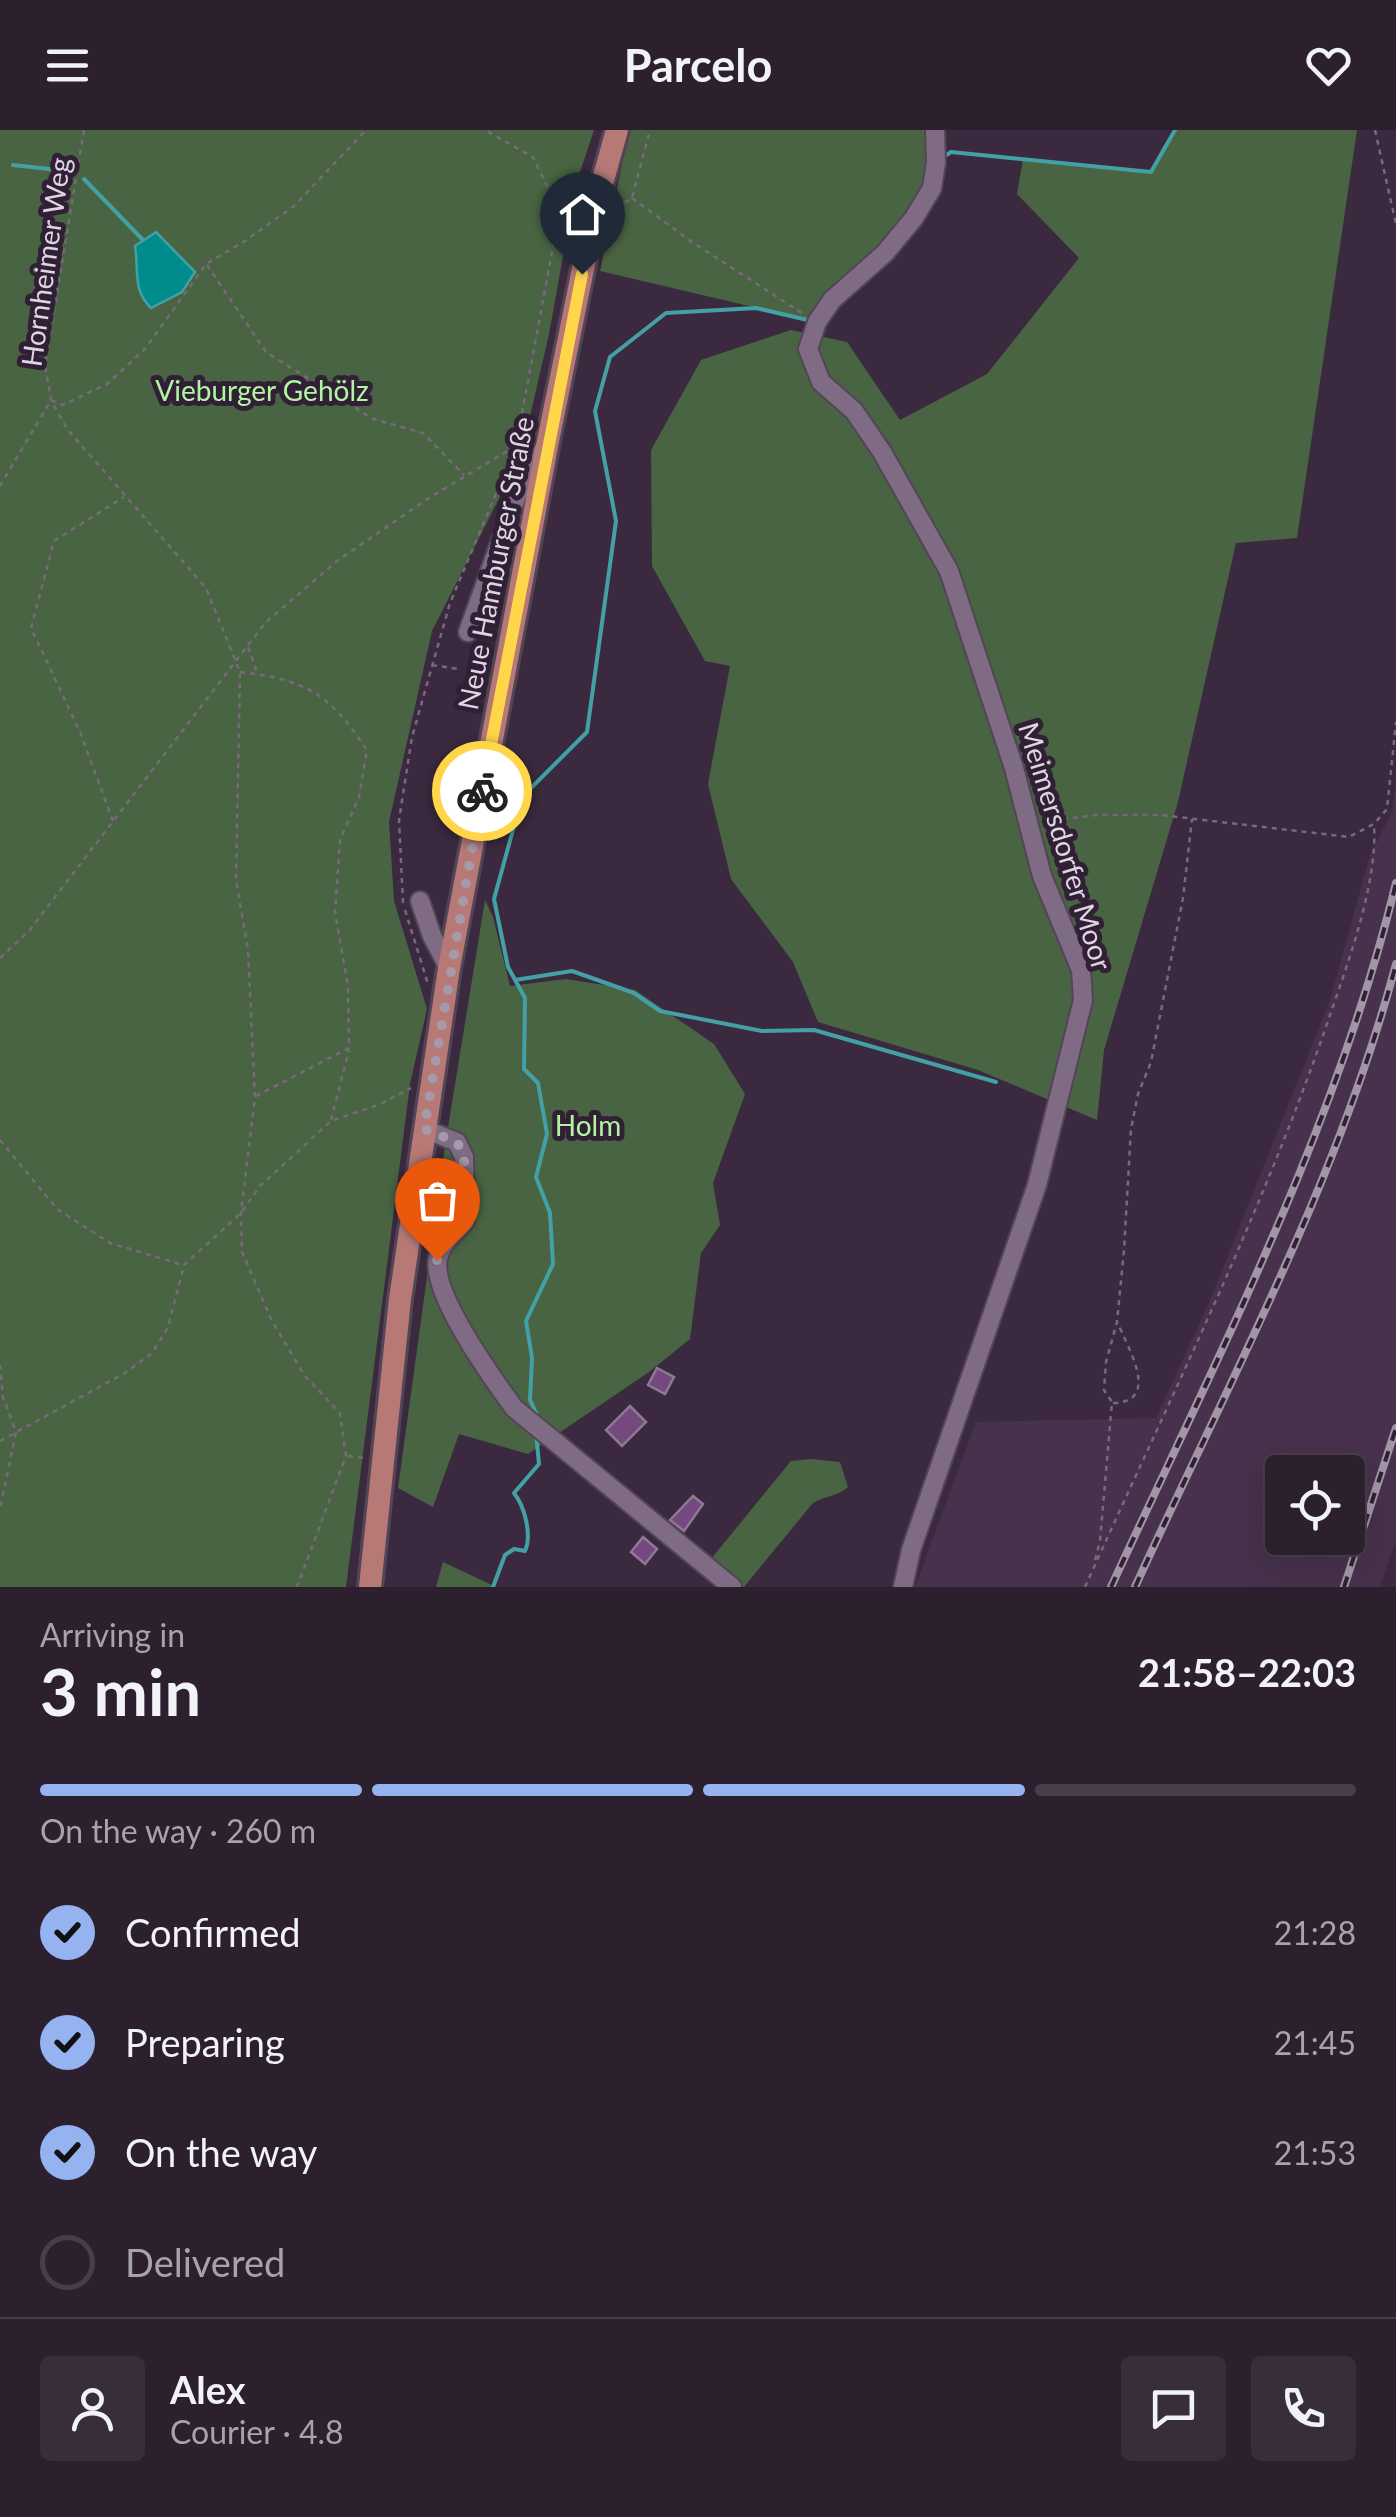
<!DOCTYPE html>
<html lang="en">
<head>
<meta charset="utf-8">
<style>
	body { margin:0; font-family:Lato,sans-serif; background:#382d3b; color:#f1f3f6; height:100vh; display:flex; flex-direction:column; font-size:38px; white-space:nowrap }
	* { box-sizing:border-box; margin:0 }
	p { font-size:32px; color:#a6a3aa }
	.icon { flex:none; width:55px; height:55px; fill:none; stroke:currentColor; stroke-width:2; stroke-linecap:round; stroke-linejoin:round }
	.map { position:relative; height:1457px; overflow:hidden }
	.side { display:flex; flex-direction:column; background:#2c202f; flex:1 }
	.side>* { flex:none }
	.fabs { position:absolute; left:1265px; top:1325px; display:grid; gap:20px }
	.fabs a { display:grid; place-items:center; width:100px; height:100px; border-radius:10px; background:#2c202f; box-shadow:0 10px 40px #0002,0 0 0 2px #483e4b; font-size:50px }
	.pin { position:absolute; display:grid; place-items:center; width:85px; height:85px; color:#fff; margin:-102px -42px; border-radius:50% 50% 50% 0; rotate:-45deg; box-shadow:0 0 10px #0007 }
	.pin .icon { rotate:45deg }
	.courier { position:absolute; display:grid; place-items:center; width:100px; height:100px; margin:-50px; border:8px solid #ffd54a; border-radius:50%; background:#fff; color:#222; box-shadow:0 2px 12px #0007 }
	.overview em { font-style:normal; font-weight:700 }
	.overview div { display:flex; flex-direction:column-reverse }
	.overview { display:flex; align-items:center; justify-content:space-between; height:170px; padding:0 40px }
	h1 { font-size:65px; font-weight:700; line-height:75px }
	.bar { display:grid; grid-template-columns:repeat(4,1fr); gap:15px 10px; align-content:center; height:120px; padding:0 40px }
	.bar i { height:12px; border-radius:8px; background:#483e4b }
	.bar .selected { background:#95b2f1 }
	.bar p { grid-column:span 4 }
	.line { display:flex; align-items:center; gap:25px; padding:0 40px; border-top:2px solid #483e4b }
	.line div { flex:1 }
	.round { display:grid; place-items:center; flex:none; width:105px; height:105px; border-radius:10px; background:#382d3b }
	ol { padding:0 40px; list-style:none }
	li { display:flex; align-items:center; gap:30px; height:110px }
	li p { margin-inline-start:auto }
	li .icon { padding:10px; border-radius:50%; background:#95b2f1; color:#111; stroke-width:4 }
	li:last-child { color:#a6a3aa }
	li i { width:55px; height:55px; border:5px solid #483e4b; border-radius:50% }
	header { display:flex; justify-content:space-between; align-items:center; height:130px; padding:0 40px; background:#2c202f; font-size:45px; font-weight:700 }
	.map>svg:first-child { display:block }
</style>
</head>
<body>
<header><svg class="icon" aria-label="menu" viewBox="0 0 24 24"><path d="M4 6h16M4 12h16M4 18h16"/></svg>Parcelo<svg class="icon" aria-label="heart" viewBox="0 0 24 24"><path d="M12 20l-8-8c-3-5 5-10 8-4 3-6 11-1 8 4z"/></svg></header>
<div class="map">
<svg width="1396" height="1457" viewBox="0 0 1396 1457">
	<rect width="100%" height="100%" fill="#3b2a3f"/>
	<path fill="#47314c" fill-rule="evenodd" d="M1396 654V1410L1380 1457H915L976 1292 1156 1288 1210 1170 1330 870 1370 725 1392 682ZM1348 1342V1408H1282V1342Z"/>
	<path fill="#496443" d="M0 0H594L576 54 549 204 521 325 432 501 389 692 394 771 427 879 410 954 346 1457H0Z
		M629 0H935L932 58 817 192 600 141Z
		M1175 0H1357L1297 408 1236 413 1178 672 1104 920 1097 990 978 940 818 892 793 832 731 749 708 654 730 536 705 531 652 436 651 320 701 230 791 200 847 212 900 290 987 244 1079 128 1017 64 1023 29 1151 42Z
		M485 770 493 787 510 856 566 849 635 860 714 914 745 964 713 1053 720 1095 701 1123 690 1209 649 1242 528 1324 459 1304 433 1377 398 1358 445 1016Z
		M812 1329 840 1332 848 1357C837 1367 825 1365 812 1374L744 1457 711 1429 791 1331Z
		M443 1432 494 1456 495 1457H436Z"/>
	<path fill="#008b8c" stroke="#43a1a6" stroke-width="2.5" d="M156 102 195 142 182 162 151 178C132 160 139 139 135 116Z"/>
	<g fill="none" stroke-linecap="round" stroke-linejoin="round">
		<path stroke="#43a1a6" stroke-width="4" d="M942 28 951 22 1151 42 1175 0
			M13 35 68 41
			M84 49 143 110
			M515 850 572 841 634 863 660 881 762 901 814 900 996 952
			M538 1287 530 1270 532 1228 526 1191 553 1134 550 1083 536 1047 547 1004 538 953 524 939 525 868 508 837 494 769 522 667 587 602 616 391 595 281 610 227 666 183 756 178 812 191
			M493 1457 505 1425 514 1419 525 1421C532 1405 525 1377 514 1363L539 1334 536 1303"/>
	</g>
	<path fill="#754980" stroke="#8d7991" stroke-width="2.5" d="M657 1238 674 1247 665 1264 648 1255Z
		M630 1276 646 1292 622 1316 606 1300Z
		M693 1366 703 1374 684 1401 670 1390Z
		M643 1407 657 1419 645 1434 631 1422Z"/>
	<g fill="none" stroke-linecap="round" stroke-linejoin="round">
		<g stroke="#534556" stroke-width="22">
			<path id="minor" d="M468 502 518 363 543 320
				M420 771 432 806 449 838
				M424 999 457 1012 464 1027 465 1091C455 1104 442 1111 438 1128 430 1162 493 1249 514 1278L732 1457
				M903 1457 911 1420 1037 1055 1083 870 1081 840 1042 746 1014 638 949 441 882 322 854 281 821 252 808 219 817 192 832 170 885 123 914 88 932 58 936 33 935 0"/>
		</g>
		<g stroke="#534556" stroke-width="28">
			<path id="major" d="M370 1457 400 1169 449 838 548 311 596 75 617 0"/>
		</g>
		<path stroke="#78697b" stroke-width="2.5" stroke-dasharray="5 5" stroke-linecap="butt" d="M84 0 45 235 51 270 67 299 206 458 240 542 236 750 248 820 255 967 241 1083 242 1122 271 1189 304 1245 340 1283 346 1326 297 1457
			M1375 0 1396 94
			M632 68 692 112 805 185
			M616 78 632 68 650 0
			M207 135 266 222 373 289 423 303 464 345
			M0 356 51 270 63 275 107 254 145 219 206 134 245 111 294 76 366 0
			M248 517 257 542
			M432 535 459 539
			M240 542C308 550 329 564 367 620L359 667 340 710 335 782 348 857 349 918 256 966
			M113 691 80 602 31 498 54 411 124 367
			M1043 692 1096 685H1161L1349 707 1374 694 1387 679 1396 592
			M403 773 399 690 412 607 450 473 516 316 554 111 550 62 533 27 485 0
			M405 780 428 854
			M0 828 29 801 265 493 337 431 429 368 514 317
			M331 990 349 920
			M0 1010 57 1079 110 1113 183 1135
			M0 1235 3 1267 16 1302 0 1379
			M1113 1273C1162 1272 1127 1217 1118 1193
			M0 1311 125 1243 153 1222 168 1197 184 1135 241 1083 260 1056 331 991 378 975 411 958
			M348 1326 365 1328
			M1095 1430 1100 1411 1112 1272 1104 1260 1106 1232 1117 1192 1124 1120 1131 999 1138 964 1151 932 1183 768 1192 689
			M1085 1457C1170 1268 1263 1082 1330 885 1349 830 1378 751 1374 694"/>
		<use href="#minor" stroke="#7f6c84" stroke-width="18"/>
		<use href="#major" stroke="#b67976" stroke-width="22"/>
		<g stroke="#a295a5" stroke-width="8">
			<path id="rail" d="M1111 1457C1217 1227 1336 1000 1396 753
				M1135 1457C1228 1253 1338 1052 1396 834
				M1344 1457 1396 1298"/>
		</g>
		<use href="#rail" stroke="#312035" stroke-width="4" stroke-dasharray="11" stroke-linecap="butt"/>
	</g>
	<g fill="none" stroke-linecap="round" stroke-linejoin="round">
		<path stroke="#a699a9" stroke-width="10" stroke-dasharray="0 18" d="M437 1130 446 1110 465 1091 464 1027 457 1012 424 999 482 661"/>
		<path stroke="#ffd54a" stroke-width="12" d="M482 661 582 144"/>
	</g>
	<g text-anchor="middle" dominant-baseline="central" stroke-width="10" stroke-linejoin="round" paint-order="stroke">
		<g font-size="28" fill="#dfd5e2" stroke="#312035">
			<text transform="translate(45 132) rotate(-82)">Hornheimer Weg</text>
			<text transform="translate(495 433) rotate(-79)">Neue Hamburger Straße</text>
			<text transform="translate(1066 716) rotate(73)">Meimersdorfer Moor</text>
		</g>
		<g font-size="28" fill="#b1f5a3" stroke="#312035">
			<text x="262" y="260">Vieburger Gehölz</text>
			<text x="588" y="995">Holm</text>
		</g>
	</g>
</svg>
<div class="fabs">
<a><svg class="icon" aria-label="locate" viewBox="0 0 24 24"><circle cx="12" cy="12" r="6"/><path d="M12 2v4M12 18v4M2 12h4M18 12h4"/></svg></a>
</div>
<div class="pin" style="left:437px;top:1130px;background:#ea580c"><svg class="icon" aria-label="bag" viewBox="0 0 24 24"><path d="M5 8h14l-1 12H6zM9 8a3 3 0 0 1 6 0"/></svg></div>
<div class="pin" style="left:582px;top:144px;background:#1f2937"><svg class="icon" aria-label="home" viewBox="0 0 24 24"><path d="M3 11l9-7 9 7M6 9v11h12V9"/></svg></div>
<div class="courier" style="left:482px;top:661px"><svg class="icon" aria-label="bike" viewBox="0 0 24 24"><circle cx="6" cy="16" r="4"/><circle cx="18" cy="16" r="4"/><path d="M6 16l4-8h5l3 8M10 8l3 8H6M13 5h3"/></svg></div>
</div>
<section class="side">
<div class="overview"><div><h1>3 min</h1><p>Arriving in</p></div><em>21:58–22:03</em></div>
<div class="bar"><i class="selected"></i><i class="selected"></i><i class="selected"></i><i></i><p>On the way · 260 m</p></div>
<ol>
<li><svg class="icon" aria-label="check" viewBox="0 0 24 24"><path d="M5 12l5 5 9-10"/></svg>Confirmed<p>21:28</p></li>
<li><svg class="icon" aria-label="check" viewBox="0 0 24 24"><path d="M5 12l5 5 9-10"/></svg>Preparing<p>21:45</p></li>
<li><svg class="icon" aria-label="check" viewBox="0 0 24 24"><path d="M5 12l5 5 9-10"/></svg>On the way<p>21:53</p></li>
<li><i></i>Delivered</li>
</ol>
<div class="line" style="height:180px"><a class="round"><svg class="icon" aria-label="person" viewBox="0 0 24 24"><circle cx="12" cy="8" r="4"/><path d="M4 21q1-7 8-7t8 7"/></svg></a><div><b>Alex</b><p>Courier · 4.8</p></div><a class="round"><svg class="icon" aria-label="chat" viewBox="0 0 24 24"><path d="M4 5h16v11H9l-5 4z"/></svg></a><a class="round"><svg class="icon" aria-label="phone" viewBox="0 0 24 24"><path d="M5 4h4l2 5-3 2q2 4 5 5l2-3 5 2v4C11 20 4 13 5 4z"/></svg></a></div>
</section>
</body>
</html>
